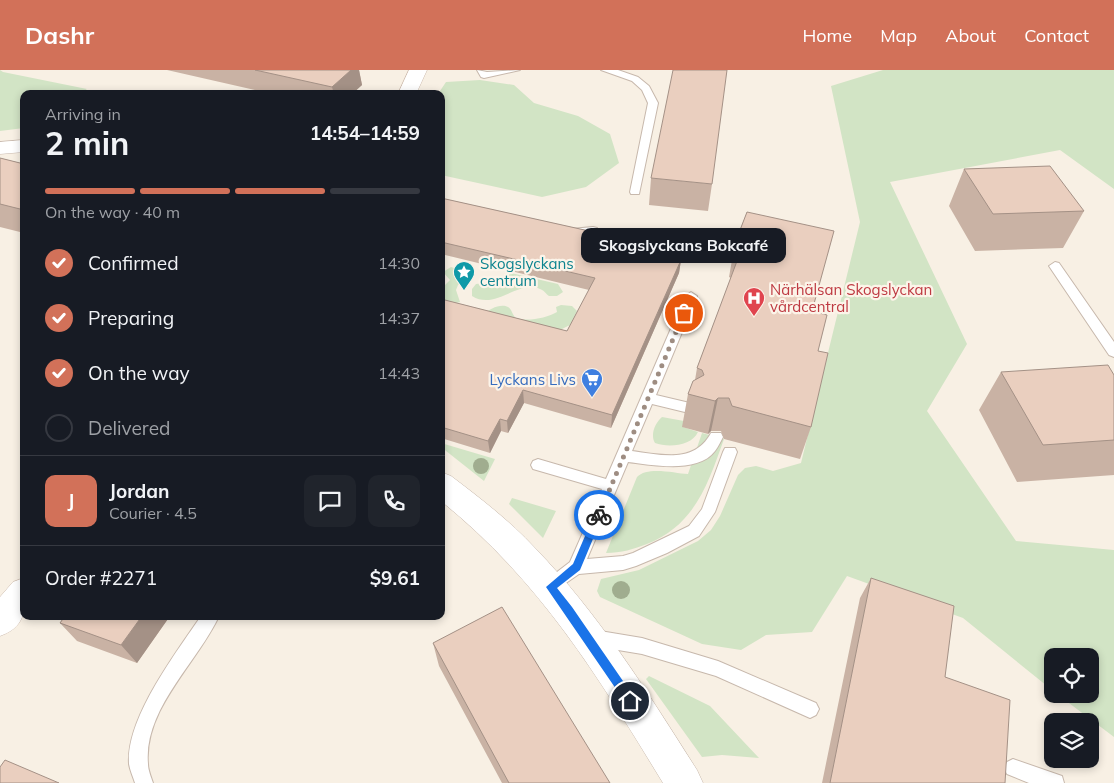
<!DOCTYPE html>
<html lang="en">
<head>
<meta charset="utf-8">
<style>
	body { margin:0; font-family:Mulish,sans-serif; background:#20242c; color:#f1f3f6; height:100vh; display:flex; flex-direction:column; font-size:19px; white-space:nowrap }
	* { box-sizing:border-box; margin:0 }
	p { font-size:16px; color:#9ea1a6 }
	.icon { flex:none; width:28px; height:28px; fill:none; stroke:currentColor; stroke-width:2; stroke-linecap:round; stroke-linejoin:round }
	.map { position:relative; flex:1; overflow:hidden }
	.sheet { position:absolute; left:20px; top:20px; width:425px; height:530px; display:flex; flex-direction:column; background:#171b24; border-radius:10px; box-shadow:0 2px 8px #0003 }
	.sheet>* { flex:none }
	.fabs { position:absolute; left:1044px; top:578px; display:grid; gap:10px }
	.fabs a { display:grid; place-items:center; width:55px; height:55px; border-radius:10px; background:#171b24; box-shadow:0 2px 8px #0003; font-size:25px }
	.pin { position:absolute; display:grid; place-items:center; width:42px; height:42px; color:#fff; margin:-21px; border:2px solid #fff; border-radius:50%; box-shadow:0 1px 5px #0007 }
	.courier { position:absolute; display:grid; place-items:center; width:50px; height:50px; margin:-25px; border:4px solid #1a73e8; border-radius:50%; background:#fff; color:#222; box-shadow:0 1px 6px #0007 }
	.bubble { position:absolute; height:35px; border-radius:10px; background:#171b24; box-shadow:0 2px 8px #0003; font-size:16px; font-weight:700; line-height:35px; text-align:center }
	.overview em { font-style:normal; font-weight:700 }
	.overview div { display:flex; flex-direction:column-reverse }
	.overview { display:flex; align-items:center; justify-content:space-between; height:85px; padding:0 25px }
	h1 { font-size:32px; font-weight:700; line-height:38px }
	.bar { display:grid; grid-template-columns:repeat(4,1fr); gap:8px 5px; align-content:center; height:60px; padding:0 25px }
	.bar i { height:6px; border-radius:4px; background:#363941 }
	.bar .on { background:#d27159 }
	.bar p { grid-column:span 4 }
	.line { display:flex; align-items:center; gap:12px; padding:0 25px; border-top:1px solid #363941 }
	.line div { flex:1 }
	.round { display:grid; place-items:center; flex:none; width:52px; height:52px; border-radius:10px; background:#20242c }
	ol { padding:0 25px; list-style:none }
	li { display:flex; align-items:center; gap:15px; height:55px }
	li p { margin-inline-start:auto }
	li .icon { padding:5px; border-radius:50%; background:#d27159; color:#fff; stroke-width:4 }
	li:last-child { color:#9ea1a6 }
	li i { width:28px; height:28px; border:2px solid #363941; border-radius:50% }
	header { display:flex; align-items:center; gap:30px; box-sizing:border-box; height:70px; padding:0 25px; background:#d27159; color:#fff }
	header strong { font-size:24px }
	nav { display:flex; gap:28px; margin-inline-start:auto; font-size:18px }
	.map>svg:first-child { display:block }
</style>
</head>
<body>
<header>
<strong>Dashr</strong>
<nav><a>Home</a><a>Map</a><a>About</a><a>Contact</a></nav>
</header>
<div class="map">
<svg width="1114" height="713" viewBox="0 0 1114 713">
	<rect width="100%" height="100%" fill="#f8f0e4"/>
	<path fill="#d2e4c5" d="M0 0 3 2 87 19 80 24H24V58L0 61Z
		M883 0H1114V119L1060 80 890 112 967 274 927 341 1016 471 1114 480V667L1057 624H1090V586H1052V620L963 548 847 506 812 562 766 565 741 580 702 574 600 527 597 521 601 509 639 500 698 471 711 460 720 446 738 405 745 398 756 396 773 401 801 393 860 152 831 16Z
		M480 10 514 15 534 33 578 46 610 64 619 93 586 117 542 127 441 105V24H438L446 12Z
		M451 197 467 202 470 207 458 215 456 220 460 232 441 237V219L450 210 443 202Z
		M511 203 558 214 563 222 557 226H549C545 223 545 221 540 219 518 209 496 241 472 226V219L476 214 492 212Z
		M561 235 572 236 577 241 570 255 560 260 484 244C489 239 501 233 508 237 512 239 512 245 516 248 527 252 547 248 557 242L556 237Z
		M662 347 684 351 683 357 698 362C692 376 668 378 655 373 650 365 655 353 662 347Z
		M702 363 724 369C708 414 695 455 647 474 634 479 621 483 606 483L637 407C647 396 674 403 688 404Z
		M441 373 495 389 484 411 441 377Z
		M512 428 556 441 543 468 509 434Z
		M649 606 710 636 759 688 722 685 702 687 646 609Z"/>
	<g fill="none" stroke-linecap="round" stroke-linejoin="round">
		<g stroke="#c7b8ac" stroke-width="2">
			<path id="lane" d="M477 0 487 2 520 0 484 8 481 7Z
				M601 0H618L638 7 649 16 658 33 639 124H631L630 122 648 33 642 20 632 11Z
				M593 157 597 158V162L571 165 565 162 571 159Z
				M1055 192 1059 193 1114 272V287L1109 285 1049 196Z
				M691 222 697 226 656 325 694 334 696 338 689 343 652 334 632 381C662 385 694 394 711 363H721L723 367C721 371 718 377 715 381 698 404 652 395 628 392L587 489 623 486 633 483 689 456 702 439 723 382 725 378H735L737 382 715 442 699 466 667 483 636 496 623 500 579 504 550 524 544 522 542 517 544 512 570 492 602 419 533 399 531 395 533 391 538 389 606 409 685 226Z
				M201 546H219C198 592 143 639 148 694 148 700 151 707 153 713H135C133 707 130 700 129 694 126 648 176 583 201 546Z
				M594 560 642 568 718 591 816 633 819 639 816 645 810 648 716 606 642 584 594 576 588 573 586 568 588 563Z
				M1013 689 1062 706 1064 713H1029L1007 704 1004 698 1007 692Z"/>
		</g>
		<g stroke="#c7b8ac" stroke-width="1">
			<path id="street" d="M24 70V82L0 84V72Z
				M441 402 451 406C480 428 510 451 535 478 599 544 648 623 697 700L703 713H663C597 605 541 512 441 431Z"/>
		</g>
		<g stroke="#ccbaad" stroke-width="1">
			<path id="secondary" d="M409 0H427L416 24H398Z
				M24 508C24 535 30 555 0 566V527L13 512Z"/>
		</g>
		<use href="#lane" fill="#fff" fill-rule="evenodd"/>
		<use href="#street" fill="#fff" fill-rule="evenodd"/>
		<use href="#secondary" fill="#fff" fill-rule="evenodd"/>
	</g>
	<g fill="#a0ad8f">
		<circle cx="481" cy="396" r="8"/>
		<circle cx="621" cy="520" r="9"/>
	</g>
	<path fill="#c9b2a4" d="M167 0H359L362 15 352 24H273Z
		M0 88 24 94V163L0 157Z
		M964 99 1084 141 1063 178 975 181 949 136Z
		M651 108 712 114 708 141 649 135Z
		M441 128 616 167 615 175 681 190 679 203 611 358 524 333 508 363 501 361 490 383 441 368V229L567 261 589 220 441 184Z
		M747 142 812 241 818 281 811 357 800 389 724 369 721 361H711L708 364 682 357 688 324 695 310 697 298 731 208 729 207 735 173Z
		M1001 302 1114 370V405L1017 412 979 340Z
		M871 508 1005 713H822L860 528Z
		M65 546H170L137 593 77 571 60 553Z
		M433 573 610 713H502L439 596Z"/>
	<path fill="#a49186" d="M351 0H359L362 15 352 24H334L332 17Z
		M616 167 615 179 612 174Z
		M681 190 679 203 611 358 612 345Z
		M523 320 524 333 508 363 507 351Z
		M718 328 711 361 708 364 715 331Z
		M500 349 501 361 490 383 488 371Z
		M142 546H170L137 593 121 575Z"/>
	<path fill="#eacfbf" stroke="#a49186" d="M255 0H351L332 17Z
		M673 0H727L712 114 651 108Z
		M0 88 24 94V140L0 134Z
		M1050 96 1084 141 993 144 964 99Z
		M441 128 616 167 612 174 681 190 612 345 523 320 507 351 500 349 488 371 441 357V229L567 261 595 208 441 172Z
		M747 142 834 161 812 241 827 245 818 281 828 283 811 357 732 336 729 328H718L715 331 688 324 693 311 704 305 702 300 697 298 743 175 735 173Z
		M1108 295 1114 305V370L1043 375 1001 302Z
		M871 508 954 536 945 607 1010 630 1005 713H830Z
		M502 537 610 713H509L433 573Z
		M65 546H142L121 575 60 553Z
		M5 690 59 713H0V697Z"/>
	<path fill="#1a73e8" d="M599 441 603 445 580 500 557 518 572 537 634 627V635L630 636 627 635 546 517 573 494 594 445Z"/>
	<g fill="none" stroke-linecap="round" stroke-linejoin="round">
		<path stroke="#9e8d82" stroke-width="5" stroke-dasharray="0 9" d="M599 445 684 243"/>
	</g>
	<defs>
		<g id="sight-pin" transform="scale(1.125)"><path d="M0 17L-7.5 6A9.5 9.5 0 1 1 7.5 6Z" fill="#0f9aa8" stroke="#fcf4e9"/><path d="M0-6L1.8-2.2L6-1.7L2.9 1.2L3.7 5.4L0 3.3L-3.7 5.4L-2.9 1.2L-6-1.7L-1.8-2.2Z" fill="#fff"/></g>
		<g id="hospital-pin" transform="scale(1.125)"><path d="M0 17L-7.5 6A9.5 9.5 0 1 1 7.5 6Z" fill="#e0444e" stroke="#fcf4e9"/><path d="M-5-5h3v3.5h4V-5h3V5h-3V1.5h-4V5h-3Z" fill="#fff"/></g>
		<g id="supermarket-pin" transform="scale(1.125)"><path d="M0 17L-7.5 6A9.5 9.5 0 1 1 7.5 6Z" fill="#3f7fe0" stroke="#fcf4e9"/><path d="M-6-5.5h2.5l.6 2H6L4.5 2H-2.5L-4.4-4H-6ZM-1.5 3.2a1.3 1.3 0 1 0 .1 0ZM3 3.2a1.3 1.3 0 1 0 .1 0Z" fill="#fff"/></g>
	</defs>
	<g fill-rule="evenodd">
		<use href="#sight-pin" x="464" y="202"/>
		<use href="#hospital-pin" x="754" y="228"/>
		<use href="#supermarket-pin" x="592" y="309"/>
	</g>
	<g text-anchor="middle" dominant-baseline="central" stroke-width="4.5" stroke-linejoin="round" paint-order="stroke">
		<g font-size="15" fill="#0d838f" stroke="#fcf4e9" text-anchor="start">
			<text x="480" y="193">Skogslyckans<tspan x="480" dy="17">centrum</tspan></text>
		</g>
		<g font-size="15" fill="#be3a42" stroke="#fcf4e9" text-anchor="start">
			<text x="770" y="219">Närhälsan Skogslyckan<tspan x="770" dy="17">vårdcentral</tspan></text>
		</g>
		<g font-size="15" fill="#366cbe" stroke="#fcf4e9" text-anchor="end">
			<text x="576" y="309">Lyckans Livs</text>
		</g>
	</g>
</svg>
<div class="fabs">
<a><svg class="icon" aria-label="locate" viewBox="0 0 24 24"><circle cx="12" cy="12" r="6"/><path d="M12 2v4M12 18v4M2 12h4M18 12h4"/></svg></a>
<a><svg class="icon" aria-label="layers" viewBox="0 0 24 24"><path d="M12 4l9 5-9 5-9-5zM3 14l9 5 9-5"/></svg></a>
</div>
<div class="pin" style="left:684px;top:243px;background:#ea580c"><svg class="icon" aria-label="bag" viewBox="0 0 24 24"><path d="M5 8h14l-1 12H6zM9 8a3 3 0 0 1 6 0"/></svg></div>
<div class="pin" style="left:630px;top:631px;background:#1f2937"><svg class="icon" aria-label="home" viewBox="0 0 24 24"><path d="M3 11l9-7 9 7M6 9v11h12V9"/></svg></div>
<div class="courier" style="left:599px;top:445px"><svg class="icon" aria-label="bike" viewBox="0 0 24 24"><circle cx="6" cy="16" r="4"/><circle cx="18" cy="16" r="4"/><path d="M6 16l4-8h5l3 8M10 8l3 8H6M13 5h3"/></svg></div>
<div class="bubble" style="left:581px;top:158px;width:205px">Skogslyckans Bokcafé</div>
<section class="sheet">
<div class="overview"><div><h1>2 min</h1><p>Arriving in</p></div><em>14:54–14:59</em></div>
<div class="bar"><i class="on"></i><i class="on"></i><i class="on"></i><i></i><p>On the way · 40 m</p></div>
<ol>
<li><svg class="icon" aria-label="check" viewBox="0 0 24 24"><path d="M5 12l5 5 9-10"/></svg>Confirmed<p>14:30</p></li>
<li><svg class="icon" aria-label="check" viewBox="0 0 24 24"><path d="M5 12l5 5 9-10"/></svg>Preparing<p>14:37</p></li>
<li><svg class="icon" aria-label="check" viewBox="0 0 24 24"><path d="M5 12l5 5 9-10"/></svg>On the way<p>14:43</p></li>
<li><i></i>Delivered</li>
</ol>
<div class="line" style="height:90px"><b class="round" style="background:#d27159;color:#fff">J</b><div><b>Jordan</b><p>Courier · 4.5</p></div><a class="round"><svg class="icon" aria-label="chat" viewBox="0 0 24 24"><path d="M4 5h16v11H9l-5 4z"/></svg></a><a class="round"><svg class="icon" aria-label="phone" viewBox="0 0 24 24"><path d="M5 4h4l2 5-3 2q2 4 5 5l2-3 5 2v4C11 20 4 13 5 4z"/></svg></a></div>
<div class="line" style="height:65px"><div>Order #2271</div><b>$9.61</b></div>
</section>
</div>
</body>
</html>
